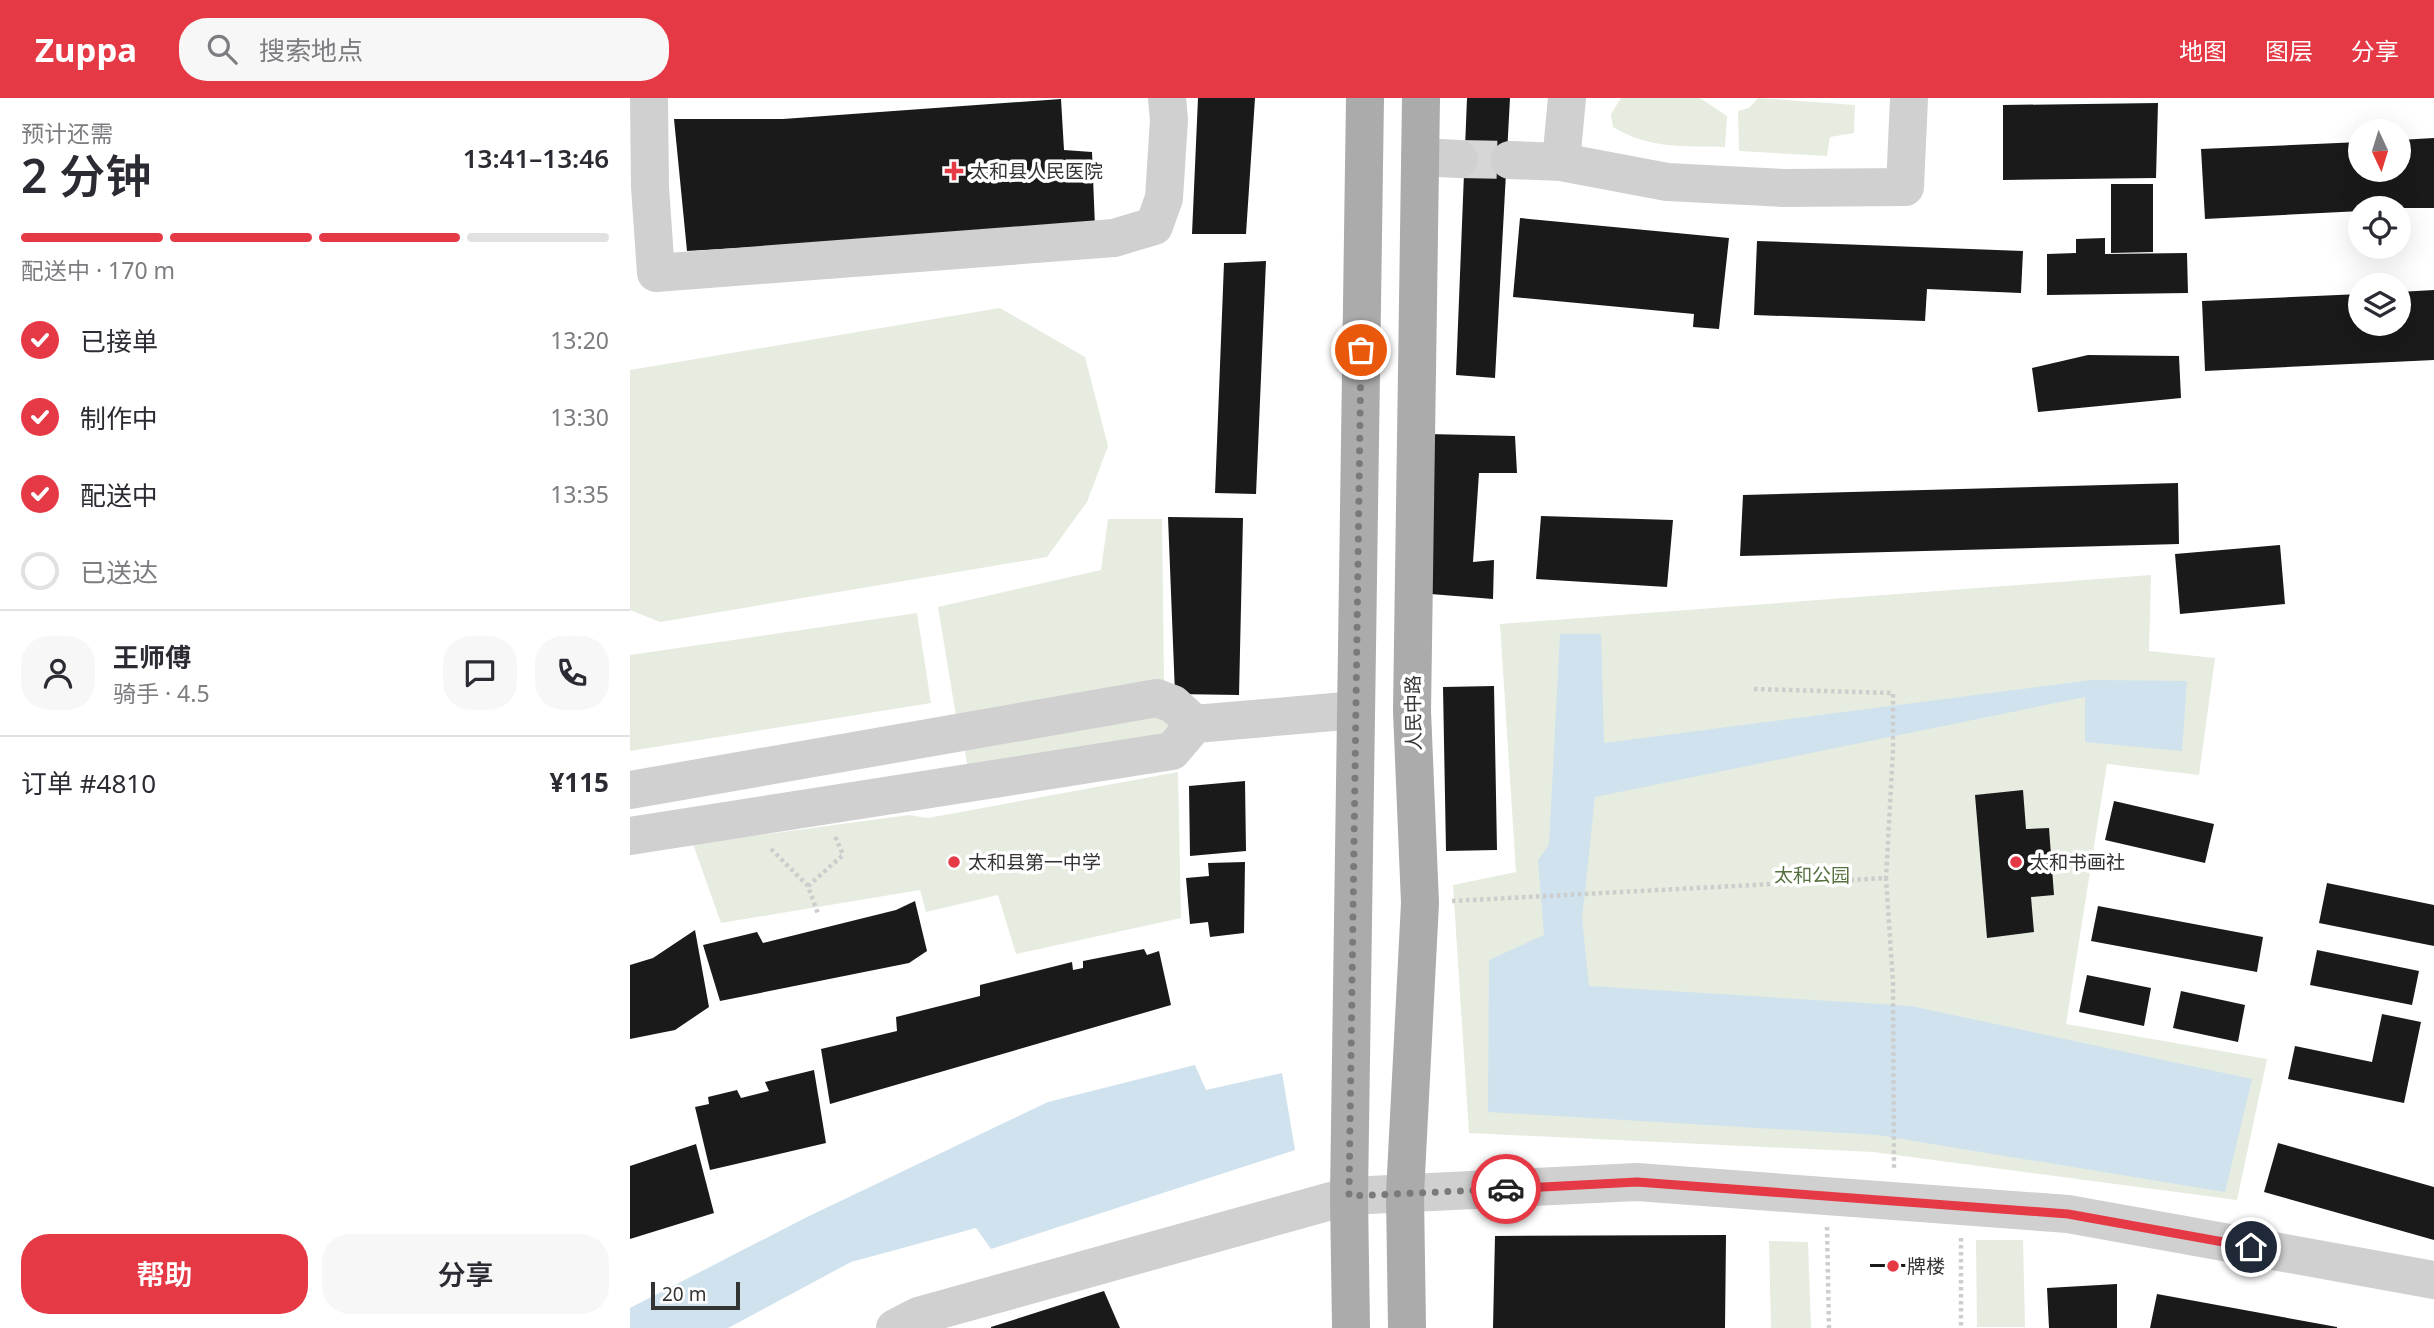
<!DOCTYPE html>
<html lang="zh">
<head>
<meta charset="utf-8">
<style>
	body { margin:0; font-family:"Noto Sans","Noto Sans SC",sans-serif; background:#f7f7f7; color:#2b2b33; height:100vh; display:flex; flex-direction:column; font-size:26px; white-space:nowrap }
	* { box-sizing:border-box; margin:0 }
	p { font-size:23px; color:#7c7c81 }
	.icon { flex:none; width:38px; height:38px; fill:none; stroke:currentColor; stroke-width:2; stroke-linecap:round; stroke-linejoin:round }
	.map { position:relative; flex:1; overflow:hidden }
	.panel { display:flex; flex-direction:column; background:#fff; width:630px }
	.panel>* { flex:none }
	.needle { width:46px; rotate:176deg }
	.controls { position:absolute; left:1718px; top:21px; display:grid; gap:14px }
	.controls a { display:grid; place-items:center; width:63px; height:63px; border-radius:50%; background:#fff; box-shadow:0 7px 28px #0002; font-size:35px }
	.scale { position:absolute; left:21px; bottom:18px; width:89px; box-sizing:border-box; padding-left:7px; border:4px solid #333; border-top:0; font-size:19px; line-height:24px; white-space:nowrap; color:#333; -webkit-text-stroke:5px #fff; paint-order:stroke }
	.pin { position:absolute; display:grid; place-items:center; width:60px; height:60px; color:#fff; margin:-30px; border:4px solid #fff; border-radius:50%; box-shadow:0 2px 7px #0007 }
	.courier { position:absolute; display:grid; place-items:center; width:70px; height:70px; margin:-35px; border:5px solid #e63946; border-radius:50%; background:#fff; color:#222; box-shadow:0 2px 9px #0007 }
	.headline em { font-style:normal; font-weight:600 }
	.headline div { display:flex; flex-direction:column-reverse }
	.headline { display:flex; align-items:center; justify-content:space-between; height:119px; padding:0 21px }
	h1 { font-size:46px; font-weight:600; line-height:52px }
	.bar { display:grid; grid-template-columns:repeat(4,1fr); gap:10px 7px; align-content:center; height:84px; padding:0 21px }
	.bar i { height:9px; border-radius:5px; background:#e1e1e2 }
	.bar .current { background:#e63946 }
	.bar p { grid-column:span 4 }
	.line { display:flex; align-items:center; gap:18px; padding:0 21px; border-top:2px solid #e1e1e2 }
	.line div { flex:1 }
	.round { display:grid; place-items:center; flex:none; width:74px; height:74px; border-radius:28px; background:#f7f7f7 }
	ol { padding:0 21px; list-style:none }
	li { display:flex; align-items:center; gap:21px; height:77px }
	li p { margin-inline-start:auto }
	li .icon { padding:7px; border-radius:50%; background:#e63946; color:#fff; stroke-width:4 }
	li:last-child { color:#7c7c81 }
	li i { width:38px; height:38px; border:4px solid #e1e1e2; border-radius:50% }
	.button { display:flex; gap:14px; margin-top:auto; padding:14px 21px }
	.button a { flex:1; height:80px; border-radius:28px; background:#e63946; color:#fff; font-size:28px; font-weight:600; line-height:80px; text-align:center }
	.button a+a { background:#f7f7f7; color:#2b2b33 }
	header { display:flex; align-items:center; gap:42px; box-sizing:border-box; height:98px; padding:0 35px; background:#e63946; color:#fff }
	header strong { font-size:33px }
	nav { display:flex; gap:38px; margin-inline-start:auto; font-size:24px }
	.search { width:490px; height:63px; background:#f7f7f7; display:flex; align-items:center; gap:18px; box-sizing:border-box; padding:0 24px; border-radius:28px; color:#7c7c81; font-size:26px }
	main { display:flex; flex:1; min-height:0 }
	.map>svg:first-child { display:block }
</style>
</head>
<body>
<header>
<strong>Zuppa</strong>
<div class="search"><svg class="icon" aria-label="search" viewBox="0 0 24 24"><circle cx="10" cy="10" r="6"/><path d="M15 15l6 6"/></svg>搜索地点</div>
<nav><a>地图</a><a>图层</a><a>分享</a></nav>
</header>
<main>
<section class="panel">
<div class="headline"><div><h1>2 分钟</h1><p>预计还需</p></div><em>13:41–13:46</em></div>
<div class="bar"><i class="current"></i><i class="current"></i><i class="current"></i><i></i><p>配送中 · 170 m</p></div>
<ol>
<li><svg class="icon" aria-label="check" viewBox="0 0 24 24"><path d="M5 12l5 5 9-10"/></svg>已接单<p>13:20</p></li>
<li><svg class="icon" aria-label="check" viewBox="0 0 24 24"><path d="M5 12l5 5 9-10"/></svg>制作中<p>13:30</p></li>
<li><svg class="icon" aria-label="check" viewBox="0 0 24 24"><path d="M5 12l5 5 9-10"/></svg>配送中<p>13:35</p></li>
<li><i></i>已送达</li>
</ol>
<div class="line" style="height:126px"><a class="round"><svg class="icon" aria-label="person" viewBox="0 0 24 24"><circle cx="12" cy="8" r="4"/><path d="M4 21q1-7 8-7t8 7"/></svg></a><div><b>王师傅</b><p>骑手 · 4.5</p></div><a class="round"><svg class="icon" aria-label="chat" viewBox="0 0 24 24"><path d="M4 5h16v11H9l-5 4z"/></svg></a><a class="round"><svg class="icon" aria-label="phone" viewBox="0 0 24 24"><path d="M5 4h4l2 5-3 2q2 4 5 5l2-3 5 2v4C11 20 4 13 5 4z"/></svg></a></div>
<div class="line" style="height:91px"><div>订单 #4810</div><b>¥115</b></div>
<div class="button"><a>帮助</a><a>分享</a></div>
</section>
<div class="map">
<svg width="1804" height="1230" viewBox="0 0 1804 1230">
	<rect width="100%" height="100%" fill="#fff"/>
	<path fill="#e6ecdf" d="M991 0H1070L1097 18 1095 49C1054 48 1019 51 983 29L981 16Z
		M1128 0 1225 7 1224 35 1200 39 1197 58 1109 53 1108 13 1119 10Z
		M370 210 455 259 478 348 457 404 417 459 30 524 0 512V272Z
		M478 421H532L534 586 326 618 308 509 471 472Z
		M1521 477 1519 553 1585 560 1569 677 1477 666 1436 926 1637 961 1607 1102 1243 1054 839 1035 823 787 886 774 870 526Z
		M287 515 301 605 0 653V557Z
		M543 615 547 640 339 676 334 649Z
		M548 674 551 820 386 856 368 797 296 814 290 792 91 825 63 746 279 717 298 720Z
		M1346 1142H1393L1395 1229H1347Z
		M1139 1143 1178 1144 1181 1230H1141Z"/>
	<path fill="#cfe2ee" d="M930 536H971L974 645 1462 582 1557 583 1552 653 1455 644V599L965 699 952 821 959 888 1281 908 1622 981 1595 1094 1248 1037 858 1014 859 862 914 837 908 762 919 747Z
		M565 967 576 992 652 975 665 1052 361 1151 346 1130 221 1164 98 1230H0V1210L177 1119 418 1004Z"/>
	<path fill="#1a1a1a" d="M568 0H625L616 136H562Z
		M837 0H880L865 280 826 277Z
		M431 1 434 52 462 54 465 129 57 153 44 21H153Z
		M1528 5 1526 80 1373 82V7Z
		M1804 40V110H1731V113L1575 121 1571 51 1731 44V72H1769V42Z
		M1481 86H1523V154L1481 155Z
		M890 120 1099 140 1089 231 1063 229 1064 216 883 199Z
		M1475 140V156L1557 155 1558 195 1417 197V156L1446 155V141Z
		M1127 143 1393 153 1391 195 1297 191 1295 223 1124 217Z
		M636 163 626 396 585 395 594 165Z
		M1804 192V262L1575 273 1572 203 1731 196V226H1769V194Z
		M1458 257 1549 258 1551 300 1408 314 1402 270Z
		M798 336 885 338 887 375H849L843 464 864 462 863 501 788 495Z
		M1548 385 1549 446 1110 458 1113 397Z
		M911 418 1043 422 1037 489 906 481Z
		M538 419 613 420 609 597 545 596Z
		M1650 447 1655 506 1550 516 1545 456Z
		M864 588 867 752 816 753 813 589Z
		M615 683 616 753 560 758 559 688Z
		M1393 692 1396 731 1419 730 1424 797 1401 799 1404 834 1357 840 1345 697Z
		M1484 703 1584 726 1575 765 1475 742Z
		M615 764 614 835 580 839 578 824 560 826 556 780 579 778 578 765Z
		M1697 785 1804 807V848L1689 825Z
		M285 803 297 853 279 865 90 903 73 847 127 834 133 845 266 812Z
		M1468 808 1633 839 1627 874 1461 843Z
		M65 832 79 909 45 932 0 941V867L23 860Z
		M514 851 517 857 529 853 541 907 200 1006 191 951 267 933 266 919 350 898V887L442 864 443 872 453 870V863Z
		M1687 852 1789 873 1782 907 1680 887Z
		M1457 877 1521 890 1514 928 1449 914Z
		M1551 893 1615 907 1608 944 1543 930Z
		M1752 916 1791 924 1774 1005 1658 981 1665 948 1742 964Z
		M184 972 196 1045 80 1072 65 1009 79 1006 78 999 107 992 111 1000 139 993 135 984Z
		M1648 1045 1804 1089V1142L1634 1094Z
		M66 1046 84 1115 0 1141V1068Z
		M1096 1137 1095 1230H863L865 1138Z
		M1240 1166H1286V1169H1240Z
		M1487 1186V1230H1419L1417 1190Z
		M474 1193 490 1230H361V1229Z
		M1527 1196 1707 1229V1230H1520Z"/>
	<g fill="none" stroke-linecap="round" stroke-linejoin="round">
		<path stroke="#d6d6d6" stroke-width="38" stroke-dasharray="38 19" stroke-linecap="butt" d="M829 61 880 62"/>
		<path stroke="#cdcdcd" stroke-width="4.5" stroke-dasharray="3.5 3.5" stroke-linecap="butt" d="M1124 591 1263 595V652L1256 780
			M141 751 178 788 188 816
			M178 788 213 757 205 738
			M822 803 1256 780 1263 885 1264 1071
			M1197 1129 1199 1230
			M1331 1140V1230"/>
		<path stroke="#d0d0d0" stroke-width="38" d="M19 0 20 89 26 175 484 140 524 128 534 100 539 22 537 0
			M790 59 829 61
			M880 62 931 64 1037 84 1153 90 1275 89 1279 0
			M931 64 937 0
			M0 692 527 600 543 606 565 626
			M0 738 542 653 565 626 726 612
			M265 1230 288 1218 719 1098 1007 1084 1438 1116 1804 1182"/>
		<path stroke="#ababab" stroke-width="38" d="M721 1230 719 1098 735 0
			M777 1230 775 1096 790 805 782 613 791 0"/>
	</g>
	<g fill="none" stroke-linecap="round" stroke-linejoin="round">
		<path stroke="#7a7a7a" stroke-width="7" stroke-dasharray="0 12.6" d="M731 252 719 1098 876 1091"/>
		<path stroke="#e63946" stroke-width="9" d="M876 1091 1007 1084 1438 1116 1621 1149"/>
	</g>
	<g fill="#e63946" stroke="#fff" stroke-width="2.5">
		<path d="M320.5 62.5h7v7h7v7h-7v7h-7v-7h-7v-7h7z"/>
		<circle cx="324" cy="764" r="7"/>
		<circle cx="1386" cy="764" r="7"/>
		<circle cx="1263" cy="1168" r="7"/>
	</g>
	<g text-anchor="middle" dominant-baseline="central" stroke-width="7" stroke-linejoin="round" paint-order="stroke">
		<g font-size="19" fill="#333" stroke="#fff" text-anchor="start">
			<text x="340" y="73">太和县人民医院</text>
			<text x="338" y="764">太和县第一中学</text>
			<text x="1400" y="764">太和书画社</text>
			<text x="1277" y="1168">牌楼</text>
		</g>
		<g font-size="19" fill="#333" stroke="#fff">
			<text transform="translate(783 615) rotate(-91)">人民中路</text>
		</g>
		<g font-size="19" fill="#56703f" stroke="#fff">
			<text x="1182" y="777">太和公园</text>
		</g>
	</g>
</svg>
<div class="controls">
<a><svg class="needle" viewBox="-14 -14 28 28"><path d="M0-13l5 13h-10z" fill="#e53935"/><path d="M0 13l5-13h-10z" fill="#7c7c81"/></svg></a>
<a><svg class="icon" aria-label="locate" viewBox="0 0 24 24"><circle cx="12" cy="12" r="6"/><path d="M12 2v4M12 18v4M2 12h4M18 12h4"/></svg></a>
<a><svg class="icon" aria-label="layers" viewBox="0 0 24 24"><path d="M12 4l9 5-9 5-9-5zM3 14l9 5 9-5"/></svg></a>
</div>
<div class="scale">20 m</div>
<div class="pin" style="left:731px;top:252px;background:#ea580c"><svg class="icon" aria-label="bag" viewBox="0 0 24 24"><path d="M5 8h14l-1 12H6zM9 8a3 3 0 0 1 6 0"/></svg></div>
<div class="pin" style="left:1621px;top:1149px;background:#1f2937"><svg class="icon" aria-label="home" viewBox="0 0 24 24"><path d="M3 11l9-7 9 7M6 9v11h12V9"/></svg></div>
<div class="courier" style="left:876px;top:1091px"><svg class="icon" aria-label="car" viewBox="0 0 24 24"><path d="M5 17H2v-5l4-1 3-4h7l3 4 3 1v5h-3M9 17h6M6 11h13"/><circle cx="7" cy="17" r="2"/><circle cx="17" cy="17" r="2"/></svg></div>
</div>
</main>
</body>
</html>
